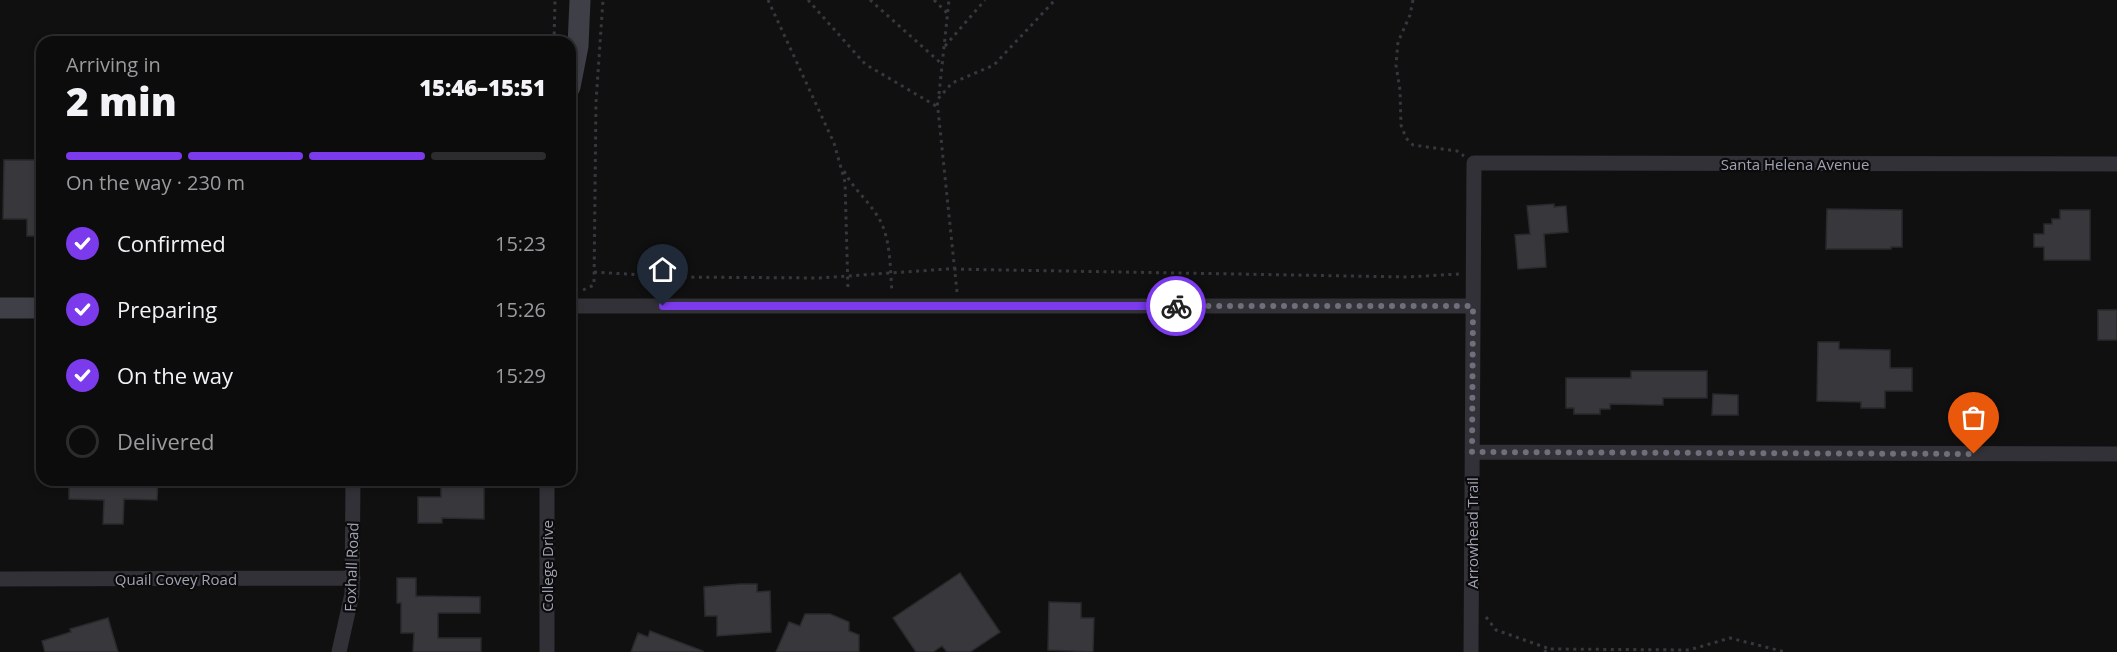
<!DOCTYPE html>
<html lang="en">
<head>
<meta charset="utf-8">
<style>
	body { margin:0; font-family:"Open Sans",sans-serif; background:#1a1a1b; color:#f1f3f6; height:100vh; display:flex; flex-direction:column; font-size:22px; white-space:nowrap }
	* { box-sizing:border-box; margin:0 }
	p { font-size:20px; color:#9a9b9d }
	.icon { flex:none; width:33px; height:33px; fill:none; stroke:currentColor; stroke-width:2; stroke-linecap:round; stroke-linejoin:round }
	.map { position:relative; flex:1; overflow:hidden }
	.sheet { position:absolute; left:36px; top:36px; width:540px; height:450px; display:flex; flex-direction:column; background:#0c0c0d; border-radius:18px; box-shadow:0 3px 9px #0003,0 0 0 2px #2c2c2e }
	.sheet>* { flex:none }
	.pin { position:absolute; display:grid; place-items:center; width:51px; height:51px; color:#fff; margin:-62px -26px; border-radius:50% 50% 50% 0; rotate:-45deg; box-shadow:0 0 6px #0007 }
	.pin .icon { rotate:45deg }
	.courier { position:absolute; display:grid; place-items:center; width:60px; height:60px; margin:-30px; border:4px solid #7c3aed; border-radius:50%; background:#fff; color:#222; box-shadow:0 2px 8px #0007 }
	.overview em { font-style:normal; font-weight:800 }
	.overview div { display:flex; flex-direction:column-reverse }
	.overview { display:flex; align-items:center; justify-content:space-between; height:102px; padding:0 30px }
	h1 { font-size:39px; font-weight:800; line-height:45px }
	.bar { display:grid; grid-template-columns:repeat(4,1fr); gap:9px 6px; align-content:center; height:72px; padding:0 30px }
	.bar i { height:8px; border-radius:4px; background:#2c2c2e }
	.bar .selected { background:#7c3aed }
	.bar p { grid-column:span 4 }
	ol { padding:0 30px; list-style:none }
	li { display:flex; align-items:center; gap:18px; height:66px }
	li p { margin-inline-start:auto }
	li .icon { padding:6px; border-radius:50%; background:#7c3aed; color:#fff; stroke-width:4 }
	li:last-child { color:#9a9b9d }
	li i { width:33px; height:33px; border:3px solid #2c2c2e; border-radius:50% }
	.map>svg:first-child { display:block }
</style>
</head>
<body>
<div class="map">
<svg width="2117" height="652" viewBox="0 0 2117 652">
	<rect width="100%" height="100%" fill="#101011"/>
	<path fill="#37373c" stroke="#2a2a2d" stroke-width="1.5" d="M4 160H42V236H27V219H3Z
		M1554 204V207L1566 206 1568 232 1544 234 1546 267 1518 269 1515 235 1530 234 1527 206Z
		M1827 209 1902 210V247H1891V249H1826Z
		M2060 210H2090V260H2044V247H2034V234H2044V224H2052V219H2060Z
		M2098 310H2117V340H2098Z
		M1818 342H1839V349L1890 350V368H1912V391H1885V408H1861V402L1817 401Z
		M1631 371H1707V398H1663V405L1610 404V409H1600V414H1574V408H1566V378H1631Z
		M1713 394 1738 395V415H1712Z
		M69 480H158L157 500 124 499 123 524H103L104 500 69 499Z
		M441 480H484V519L442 518V523H418V497H441Z
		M960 573 1000 632 970 652H947L942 646 933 652H916L893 618Z
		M397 578H416V596L480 597V613H438V638H481V652H413L414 633H401V603H397Z
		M740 584H757V592L770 591 771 632 717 636V616H705L704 587Z
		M1049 602 1081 603V618H1094L1093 652 1048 650Z
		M805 614H830L849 622V631L859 635V652H776L789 622 800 626Z
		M108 618 118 652H45L42 641 71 632 70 629Z
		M650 631 703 651 702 652H631L638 633 648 637Z"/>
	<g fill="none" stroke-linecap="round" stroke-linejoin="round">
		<path stroke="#37373e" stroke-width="3" stroke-dasharray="3 4.5" stroke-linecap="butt" d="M768 0 834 143 845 182 848 291
			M808 0 865 64 936 106
			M870 0 943 65
			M934 0 949 15
			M1413 0 1410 15 1398 42 1396 65 1400 90 1401 125 1406 138 1413 145 1457 151 1464 156
			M554 42 555 0
			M945 46 985 0
			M939 94 949 0
			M844 171C854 190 868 200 878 217 891 237 890 269 892 292
			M594 272 674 277 819 278 947 269 1407 277 1459 274
			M583 290 594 285 596 102 603 0
			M957 292 937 100 952 83 994 65 1055 0
			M1486 617 1496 630 1550 649
			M1544 652 1550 649 1689 650 1730 638 1785 652"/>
		<path stroke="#313137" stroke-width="15" d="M570 306H1473
			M1472 452 2117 454
			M0 579 353 578
			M339 652 352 594 353 480
			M547 652V480
			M1471 652 1474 163 2117 164"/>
		<path stroke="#3e3f47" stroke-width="21" d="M570 87 578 46 580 0
			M0 308H42"/>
	</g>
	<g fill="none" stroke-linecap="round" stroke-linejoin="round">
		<path stroke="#6e6f7a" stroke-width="6" stroke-dasharray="0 10.8" d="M1176 306H1473L1472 452 1974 454"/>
		<path stroke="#7c3aed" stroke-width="8" d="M663 306H1176"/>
	</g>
	<g text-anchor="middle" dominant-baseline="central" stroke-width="4.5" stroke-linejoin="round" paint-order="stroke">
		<g font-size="15" fill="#a0a2b3" stroke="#0b0b0c">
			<text x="1795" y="164">Santa Helena Avenue</text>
			<text transform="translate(1472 533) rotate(-90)">Arrowhead Trail</text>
			<text transform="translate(547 566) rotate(-90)">College Drive</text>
			<text transform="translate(351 567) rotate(-88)">Foxhall Road</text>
			<text x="176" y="579">Quail Covey Road</text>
		</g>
	</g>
</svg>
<div class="pin" style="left:1974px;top:454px;background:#ea580c"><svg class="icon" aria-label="bag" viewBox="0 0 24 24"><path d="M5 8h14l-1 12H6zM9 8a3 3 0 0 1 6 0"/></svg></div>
<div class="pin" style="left:663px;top:306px;background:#1f2937"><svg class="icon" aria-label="home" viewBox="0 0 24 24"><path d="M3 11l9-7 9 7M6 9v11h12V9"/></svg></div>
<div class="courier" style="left:1176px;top:306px"><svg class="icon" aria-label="bike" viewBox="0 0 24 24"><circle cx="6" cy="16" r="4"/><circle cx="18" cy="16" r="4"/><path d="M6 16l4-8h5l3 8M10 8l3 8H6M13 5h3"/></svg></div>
<section class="sheet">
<div class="overview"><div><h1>2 min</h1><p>Arriving in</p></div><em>15:46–15:51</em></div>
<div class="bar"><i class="selected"></i><i class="selected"></i><i class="selected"></i><i></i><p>On the way · 230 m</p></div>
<ol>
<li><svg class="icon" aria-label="check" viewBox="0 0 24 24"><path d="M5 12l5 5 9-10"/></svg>Confirmed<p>15:23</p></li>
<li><svg class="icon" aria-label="check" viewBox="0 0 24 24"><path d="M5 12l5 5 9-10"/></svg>Preparing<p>15:26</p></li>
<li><svg class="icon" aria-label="check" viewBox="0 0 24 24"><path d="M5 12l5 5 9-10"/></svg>On the way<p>15:29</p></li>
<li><i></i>Delivered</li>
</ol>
</section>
</div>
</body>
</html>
